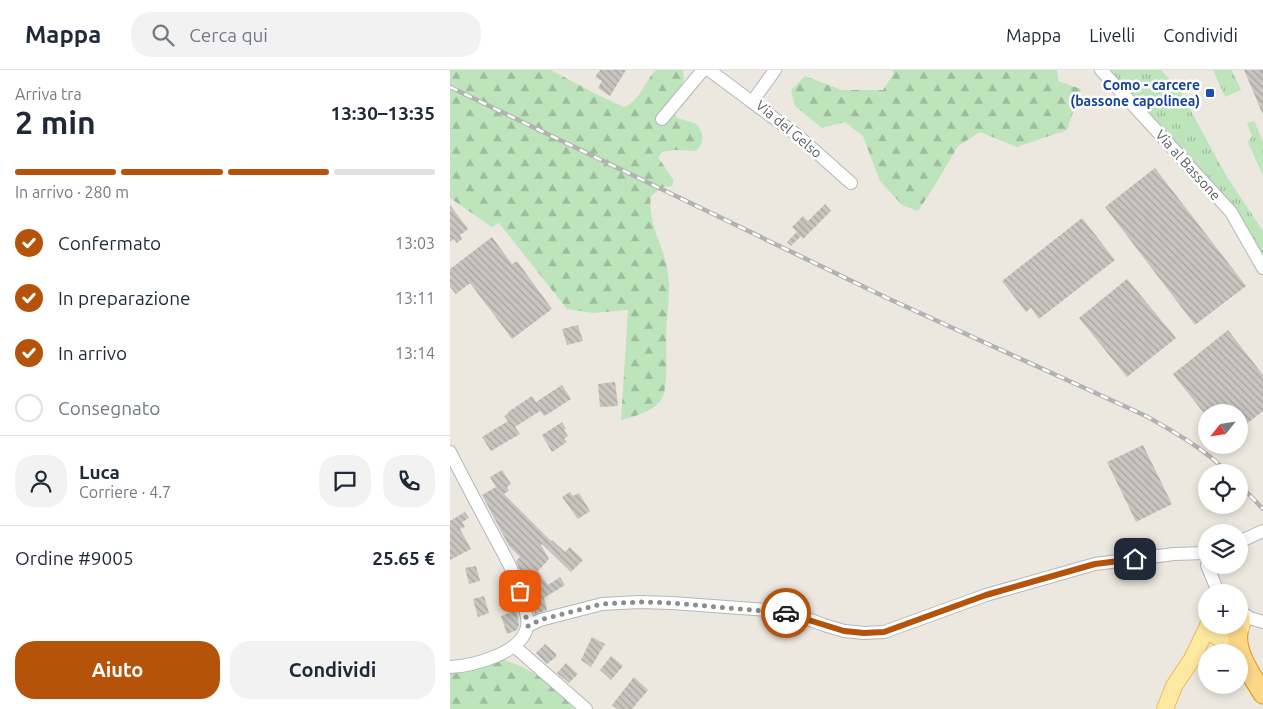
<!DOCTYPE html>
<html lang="it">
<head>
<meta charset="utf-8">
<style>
	body { margin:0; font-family:Ubuntu,sans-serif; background:#f2f2f3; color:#1f2937; height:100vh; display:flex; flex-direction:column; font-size:19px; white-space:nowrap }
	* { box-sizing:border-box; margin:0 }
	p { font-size:16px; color:#747a83 }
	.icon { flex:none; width:28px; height:28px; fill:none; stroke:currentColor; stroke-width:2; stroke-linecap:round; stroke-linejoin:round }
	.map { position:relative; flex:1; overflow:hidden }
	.side { display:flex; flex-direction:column; background:#fff; width:450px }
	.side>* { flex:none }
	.needle { width:32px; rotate:240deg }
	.tools { position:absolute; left:748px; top:334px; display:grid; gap:10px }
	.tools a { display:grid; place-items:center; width:50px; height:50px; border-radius:50%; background:#fff; box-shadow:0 2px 8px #0003; font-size:25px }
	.pin { position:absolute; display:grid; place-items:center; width:42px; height:42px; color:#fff; margin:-21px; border-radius:10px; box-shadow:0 2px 8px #0006 }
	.courier { position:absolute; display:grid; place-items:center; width:50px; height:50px; margin:-25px; border:4px solid #b45309; border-radius:50%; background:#fff; color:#222; box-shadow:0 1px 6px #0007 }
	.head em { font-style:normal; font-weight:700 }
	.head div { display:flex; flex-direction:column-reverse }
	.head { display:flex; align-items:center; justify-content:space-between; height:85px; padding:0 15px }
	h1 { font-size:32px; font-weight:700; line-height:38px }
	.bar { display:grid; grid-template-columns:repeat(4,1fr); gap:8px 5px; align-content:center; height:60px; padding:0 15px }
	.bar i { height:6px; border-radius:4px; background:#e0e1e3 }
	.bar .current { background:#b45309 }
	.bar p { grid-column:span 4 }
	.line { display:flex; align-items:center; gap:12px; padding:0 15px; border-top:1px solid #e0e1e3 }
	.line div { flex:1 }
	.round { display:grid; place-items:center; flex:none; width:52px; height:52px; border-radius:20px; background:#f2f2f3 }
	ol { padding:0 15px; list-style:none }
	li { display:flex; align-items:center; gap:15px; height:55px }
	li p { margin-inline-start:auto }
	li .icon { padding:5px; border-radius:50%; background:#b45309; color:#fff; stroke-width:4 }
	li:last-child { color:#747a83 }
	li i { width:28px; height:28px; border:2px solid #e0e1e3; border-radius:50% }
	.cta { display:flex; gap:10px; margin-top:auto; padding:10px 15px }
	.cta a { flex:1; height:58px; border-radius:20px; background:#b45309; color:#fff; font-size:20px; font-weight:700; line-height:58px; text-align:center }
	.cta a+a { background:#f2f2f3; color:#1f2937 }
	header { display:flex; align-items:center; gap:30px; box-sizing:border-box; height:70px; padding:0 25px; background:#fff; border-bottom:1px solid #e0e1e3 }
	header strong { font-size:24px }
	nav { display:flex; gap:28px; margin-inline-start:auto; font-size:18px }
	.search { width:350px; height:45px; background:#f2f2f3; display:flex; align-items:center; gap:12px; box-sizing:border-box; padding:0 18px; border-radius:20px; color:#747a83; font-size:19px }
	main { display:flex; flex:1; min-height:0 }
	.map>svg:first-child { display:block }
</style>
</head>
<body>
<header>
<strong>Mappa</strong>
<div class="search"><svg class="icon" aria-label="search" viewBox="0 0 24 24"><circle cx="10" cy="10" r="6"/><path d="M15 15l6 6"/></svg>Cerca qui</div>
<nav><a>Mappa</a><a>Livelli</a><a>Condividi</a></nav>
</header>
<main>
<section class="side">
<div class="head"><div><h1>2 min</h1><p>Arriva tra</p></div><em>13:30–13:35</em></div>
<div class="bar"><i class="current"></i><i class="current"></i><i class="current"></i><i></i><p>In arrivo · 280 m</p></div>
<ol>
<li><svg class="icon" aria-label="check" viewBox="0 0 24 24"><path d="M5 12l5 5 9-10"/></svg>Confermato<p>13:03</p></li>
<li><svg class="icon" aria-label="check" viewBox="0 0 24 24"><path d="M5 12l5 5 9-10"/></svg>In preparazione<p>13:11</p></li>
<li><svg class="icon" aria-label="check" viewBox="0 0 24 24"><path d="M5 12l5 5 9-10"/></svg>In arrivo<p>13:14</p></li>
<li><i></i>Consegnato</li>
</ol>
<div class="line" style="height:90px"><a class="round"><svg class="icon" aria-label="person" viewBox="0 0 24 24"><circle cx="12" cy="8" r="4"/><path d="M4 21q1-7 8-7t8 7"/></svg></a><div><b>Luca</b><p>Corriere · 4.7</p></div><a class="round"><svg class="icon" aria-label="chat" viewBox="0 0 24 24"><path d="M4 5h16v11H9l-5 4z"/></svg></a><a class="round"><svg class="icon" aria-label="phone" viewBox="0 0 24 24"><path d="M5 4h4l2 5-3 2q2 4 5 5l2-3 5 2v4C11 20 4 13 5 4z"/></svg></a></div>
<div class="line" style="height:65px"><div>Ordine #9005</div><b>25.65 €</b></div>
<div class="cta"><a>Aiuto</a><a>Condividi</a></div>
</section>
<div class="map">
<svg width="813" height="639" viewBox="0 0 813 639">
	<defs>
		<pattern id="grass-tufts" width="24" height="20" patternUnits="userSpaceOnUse" patternTransform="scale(1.25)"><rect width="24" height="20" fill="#bee4bc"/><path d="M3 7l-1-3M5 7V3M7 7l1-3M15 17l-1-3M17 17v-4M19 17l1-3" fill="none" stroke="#9dbc9c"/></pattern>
		<pattern id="forest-firs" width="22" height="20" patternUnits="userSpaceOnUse" patternTransform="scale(1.25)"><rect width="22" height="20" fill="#bee4bc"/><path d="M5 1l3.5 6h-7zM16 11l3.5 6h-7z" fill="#9dbc9c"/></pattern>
		<pattern id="building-back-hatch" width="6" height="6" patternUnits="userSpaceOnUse" patternTransform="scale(1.25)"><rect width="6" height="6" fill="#c8c5bf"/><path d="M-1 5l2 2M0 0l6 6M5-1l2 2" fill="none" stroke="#a5a39f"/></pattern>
	</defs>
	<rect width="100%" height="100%" fill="#ece8e0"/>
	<path fill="url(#grass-tufts)" d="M657 0H711L730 21 777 107 813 161V185L789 144Z
		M763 0H782L791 20 775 27Z
		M804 51 813 71V106L798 72 802 66 797 53Z"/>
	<path fill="url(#forest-firs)" d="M0 0H101L146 24 174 37C192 29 193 13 206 0H233L234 9 223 40 227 48 247 54C254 66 255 71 246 81L225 80 212 82 208 87 224 111 222 116 213 117 201 126C197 154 215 177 218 204 221 222 217 242 216 261 216 276 218 313 213 326 207 341 185 346 171 350L178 240 143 243 117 239 49 153 42 157 0 128Z
		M442 0H607L608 11 631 19 617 60 567 77 530 62 508 76 485 115 468 141 452 135 430 111 413 66 395 52 372 58 345 36 341 20 355 6 392 20H433L444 3Z
		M54 590C83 598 104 617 124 639H0V601Z"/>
	<path fill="url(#building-back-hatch)" d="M150 0H176L160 26 148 18 152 11 145 7Z
		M794 0H813V45Z
		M705 98 796 216 745 255 655 137Z
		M375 134 381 141 353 169 351 166 341 176 337 172 347 162 342 157 353 146 358 151Z
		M0 135 18 159 10 165 12 169 7 173 4 169 0 172Z
		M632 148 665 190 589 249 581 238 576 242 552 211Z
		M42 167 62 194 67 191 102 239 62 269 20 213 6 224 0 217V199Z
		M677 209 726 268 677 307 629 248Z
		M128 255 133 271 117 275 112 259Z
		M778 260 813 305V341L789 360V342H753L723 304Z
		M165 312 168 336 150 337 148 314Z
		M112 315 121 329 98 344 94 346 90 341 65 357 70 364 41 381 32 367 58 351 54 346 59 343 58 342 82 326 86 332Z
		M112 352 116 359 114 360 118 366 114 369 117 372 102 382 92 365Z
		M693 375 722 434 686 452 657 392Z
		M52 400 61 414 57 417 59 421 54 424 101 471 102 470 115 482 120 477 133 490 121 502 92 474 91 475 99 489 88 501 98 515 110 507 115 515 94 528 97 540 85 544 78 519 66 491 70 487 59 476 32 425 46 417 40 407Z
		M120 422 123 426 129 423 140 441 128 449 112 427Z
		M15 442 19 448 12 452 15 457 10 459 21 479 0 490V451Z
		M26 496 30 511 19 514 15 498Z
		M34 526 39 543 28 547 23 529Z
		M66 536 69 555 67 560 57 564 51 546 59 543 58 539Z
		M142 567 155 574 141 597 131 590Z
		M95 574 106 584V587L97 594 86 583Z
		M161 586 173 596 161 610 150 600Z
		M116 593 128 604 119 613 107 603Z
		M184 607 198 620 182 639H167L162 635Z"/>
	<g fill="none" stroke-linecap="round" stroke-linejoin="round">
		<g stroke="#b3b7bb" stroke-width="14">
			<path id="minor" d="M259 0 302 32
				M325 0 302 32 347 65 401 113
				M651 0 781 142 813 198
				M212 49 253 0
				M0 382C11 404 23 426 34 447 50 478 65 500 74 534 75 541 79 550 77 557 72 583 23 596 0 597
				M789 472 813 461
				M757 495 768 522
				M789 541 800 548 813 552
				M78 556 90 550 152 534 189 532 222 533 330 541 347 545 374 555 394 561 414 563 434 562 536 525 645 494 724 484 756 483
				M64 576 136 639"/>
		</g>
		<g stroke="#f0ba55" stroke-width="18">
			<path id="major" d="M758 555C767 582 802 566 789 542
				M715 639 724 616 742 589 758 556"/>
		</g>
		<g stroke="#e99202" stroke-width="21">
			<path id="highway" d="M788 563C785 584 803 607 813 624"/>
		</g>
		<use href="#minor" stroke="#fff" stroke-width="12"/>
		<use href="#major" stroke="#fee9a2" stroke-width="16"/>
		<use href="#highway" stroke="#fcd787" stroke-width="19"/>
		<g stroke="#b1b2b2" stroke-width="4.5">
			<path id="rail" d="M0 17 437 228 696 346C724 362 755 379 777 402
				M789 414 813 439"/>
		</g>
		<use href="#rail" stroke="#fff" stroke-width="2.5" stroke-dasharray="8" stroke-linecap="butt"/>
	</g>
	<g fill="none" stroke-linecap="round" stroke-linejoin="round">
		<path stroke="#8c8e8d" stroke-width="5" stroke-dasharray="0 9" d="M70 521 78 556 90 550 152 534 190 532 222 533 336 543"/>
		<path stroke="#b45309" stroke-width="6" d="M336 543 394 561 414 563 434 562 536 525 645 494 685 489"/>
	</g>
	<rect fill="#1a4fb4" stroke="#fff" stroke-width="2" x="755" y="18" width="10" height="10" rx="2.5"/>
	<g text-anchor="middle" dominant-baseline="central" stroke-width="5" stroke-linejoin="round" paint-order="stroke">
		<g font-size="14" font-weight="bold" fill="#164399" stroke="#fff" text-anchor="end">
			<text x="750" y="15">Como - carcere<tspan x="750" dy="16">(bassone capolinea)</tspan></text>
		</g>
		<g font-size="14" fill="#595d61" stroke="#fff">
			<text transform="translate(339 59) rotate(40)">Via del Gelso</text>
			<text transform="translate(738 95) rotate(48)">Via al Bassone</text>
		</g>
	</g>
</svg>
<div class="tools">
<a><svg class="needle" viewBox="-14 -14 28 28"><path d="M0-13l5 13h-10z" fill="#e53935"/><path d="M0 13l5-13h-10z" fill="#747a83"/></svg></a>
<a><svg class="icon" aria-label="locate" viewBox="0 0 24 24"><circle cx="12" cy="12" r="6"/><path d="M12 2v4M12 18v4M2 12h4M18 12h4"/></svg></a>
<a><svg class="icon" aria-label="layers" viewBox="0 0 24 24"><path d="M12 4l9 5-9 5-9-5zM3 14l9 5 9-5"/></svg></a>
<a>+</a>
<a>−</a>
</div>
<div class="pin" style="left:70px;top:521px;background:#ea580c"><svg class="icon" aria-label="bag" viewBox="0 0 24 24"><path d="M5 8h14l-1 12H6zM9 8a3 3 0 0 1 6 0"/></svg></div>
<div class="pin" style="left:685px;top:489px;background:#1f2937"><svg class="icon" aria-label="home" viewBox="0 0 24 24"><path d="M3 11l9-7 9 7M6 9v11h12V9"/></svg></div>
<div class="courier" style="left:336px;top:543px"><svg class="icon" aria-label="car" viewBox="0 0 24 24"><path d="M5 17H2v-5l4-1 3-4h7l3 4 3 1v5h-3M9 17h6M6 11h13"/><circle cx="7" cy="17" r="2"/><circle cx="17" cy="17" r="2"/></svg></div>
</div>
</main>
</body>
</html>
